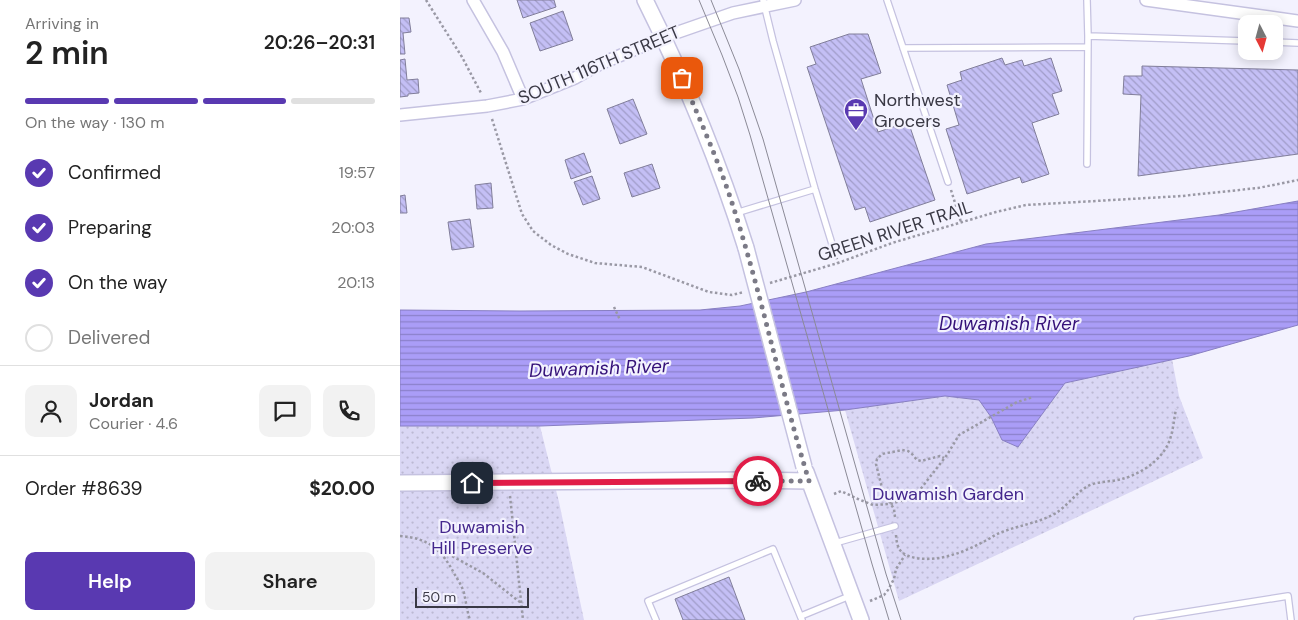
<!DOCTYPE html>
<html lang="en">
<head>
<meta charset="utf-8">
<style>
	body { margin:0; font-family:"DM Sans",sans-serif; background:#f2f2f2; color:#222; height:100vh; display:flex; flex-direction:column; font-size:19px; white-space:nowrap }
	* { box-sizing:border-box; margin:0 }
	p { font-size:16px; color:#767676 }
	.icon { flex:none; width:28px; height:28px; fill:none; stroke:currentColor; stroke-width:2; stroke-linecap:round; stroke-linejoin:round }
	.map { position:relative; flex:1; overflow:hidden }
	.sheet { display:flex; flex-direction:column; background:#fff; width:400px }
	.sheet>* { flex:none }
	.needle { width:32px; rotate:174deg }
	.buttons { position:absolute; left:838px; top:15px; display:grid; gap:10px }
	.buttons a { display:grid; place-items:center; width:45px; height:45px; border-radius:10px; background:#fff; box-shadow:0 2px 12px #0003; font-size:25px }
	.scale { position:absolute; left:15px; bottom:12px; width:114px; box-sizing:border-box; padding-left:5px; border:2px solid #3a3945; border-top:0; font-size:14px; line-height:18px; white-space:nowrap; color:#3a3945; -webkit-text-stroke:4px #f3f2fe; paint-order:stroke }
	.pin { position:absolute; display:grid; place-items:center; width:42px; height:42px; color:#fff; margin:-21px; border-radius:10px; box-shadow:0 2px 8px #0006 }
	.courier { position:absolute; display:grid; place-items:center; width:50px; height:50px; margin:-25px; border:4px solid #e11d48; border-radius:50%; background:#fff; color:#222; box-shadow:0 1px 6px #0007 }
	.head em { font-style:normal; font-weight:600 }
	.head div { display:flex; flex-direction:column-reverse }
	.head { display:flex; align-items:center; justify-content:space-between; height:85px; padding:0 25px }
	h1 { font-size:32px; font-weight:600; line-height:38px }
	.bar { display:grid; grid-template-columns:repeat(4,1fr); gap:8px 5px; align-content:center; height:60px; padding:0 25px }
	.bar i { height:6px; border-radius:4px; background:#e0e0e0 }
	.bar .active { background:#5939b1 }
	.bar p { grid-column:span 4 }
	.line { display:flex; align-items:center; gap:12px; padding:0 25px; border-top:1px solid #e0e0e0 }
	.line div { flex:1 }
	.round { display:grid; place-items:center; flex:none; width:52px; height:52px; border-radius:10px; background:#f2f2f2 }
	ol { padding:0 25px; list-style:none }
	li { display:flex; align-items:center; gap:15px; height:55px }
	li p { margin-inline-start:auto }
	li .icon { padding:5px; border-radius:50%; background:#5939b1; color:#fff; stroke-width:4 }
	li:last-child { color:#767676 }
	li i { width:28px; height:28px; border:2px solid #e0e0e0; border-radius:50% }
	.primary-button { display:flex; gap:10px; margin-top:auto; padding:10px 25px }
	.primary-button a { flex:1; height:58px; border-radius:10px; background:#5939b1; color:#fff; font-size:20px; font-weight:600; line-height:58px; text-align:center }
	.primary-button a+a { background:#f2f2f2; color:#222 }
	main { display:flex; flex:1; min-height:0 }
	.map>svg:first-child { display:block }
</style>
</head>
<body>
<main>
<section class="sheet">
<div class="head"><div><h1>2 min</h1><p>Arriving in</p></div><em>20:26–20:31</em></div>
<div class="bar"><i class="active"></i><i class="active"></i><i class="active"></i><i></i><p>On the way · 130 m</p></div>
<ol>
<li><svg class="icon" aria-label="check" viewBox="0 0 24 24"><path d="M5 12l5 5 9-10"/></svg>Confirmed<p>19:57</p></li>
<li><svg class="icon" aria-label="check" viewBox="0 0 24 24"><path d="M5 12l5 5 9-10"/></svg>Preparing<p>20:03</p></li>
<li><svg class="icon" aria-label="check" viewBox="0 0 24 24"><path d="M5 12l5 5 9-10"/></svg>On the way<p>20:13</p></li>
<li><i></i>Delivered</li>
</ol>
<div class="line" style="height:90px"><a class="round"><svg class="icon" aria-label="person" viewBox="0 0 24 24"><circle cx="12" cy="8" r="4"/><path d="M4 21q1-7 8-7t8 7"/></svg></a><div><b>Jordan</b><p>Courier · 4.6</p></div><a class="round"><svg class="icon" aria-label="chat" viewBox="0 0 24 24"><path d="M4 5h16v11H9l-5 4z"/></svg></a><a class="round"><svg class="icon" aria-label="phone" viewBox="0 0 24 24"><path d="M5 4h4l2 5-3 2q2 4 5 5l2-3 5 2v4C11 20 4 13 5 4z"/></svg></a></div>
<div class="line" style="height:65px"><div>Order #8639</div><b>$20.00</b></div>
<div class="primary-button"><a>Help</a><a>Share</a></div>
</section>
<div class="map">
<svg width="898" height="620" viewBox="0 0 898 620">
	<defs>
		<pattern id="park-dots" width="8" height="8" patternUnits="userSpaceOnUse" patternTransform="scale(1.25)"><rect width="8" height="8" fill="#dad7f4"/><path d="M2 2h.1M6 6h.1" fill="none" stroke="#bcb9d3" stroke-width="1.8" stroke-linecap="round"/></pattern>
		<pattern id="water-rules" width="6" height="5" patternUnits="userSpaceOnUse" patternTransform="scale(1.25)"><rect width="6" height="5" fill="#aa9df7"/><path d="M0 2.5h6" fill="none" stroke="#8b81ca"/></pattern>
		<pattern id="building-back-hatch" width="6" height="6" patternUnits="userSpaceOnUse" patternTransform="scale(1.25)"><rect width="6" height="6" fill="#c4bff5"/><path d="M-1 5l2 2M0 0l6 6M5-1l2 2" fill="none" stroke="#a09cc8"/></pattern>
	</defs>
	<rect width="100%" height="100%" fill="#f3f2fe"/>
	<path fill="url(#park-dots)" d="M772 359 779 396 803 458 499 601 445 410 545 396 579 400 591 417 602 440 618 447 665 383Z
		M0 426H140L159 502 184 620H0Z"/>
	<path fill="url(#water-rules)" stroke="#887fc2" d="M898 201V325L789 356 665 383 618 447 602 440 591 417 579 400 545 396 445 410 353 418 140 426H0V310L120 311 300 310 340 306 406 292 586 244 819 215Z"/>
	<path fill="url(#building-back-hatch)" stroke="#817e9a" d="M117 0H154L156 7 123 18Z
		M163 11 173 40 140 51 130 23Z
		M0 18H9L11 32 3 33 5 54H0Z
		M449 34H468L481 73 461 79 478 132 502 124 510 127 535 200 470 222 465 207 455 210 407 67 416 64 410 47Z
		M602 58 605 65 622 60 624 66 651 58 662 91 652 94 659 114 632 123 649 174 622 183 620 177 567 194 546 129 559 125 547 85 562 80 560 72Z
		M5 59 7 80 18 79 19 93 8 94V96L0 97V60Z
		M742 66 898 70V154L738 176 741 95 723 94 724 76H742Z
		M233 99 247 134 220 144 207 109Z
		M184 153 191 172 171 179 165 160Z
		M252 164 260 188 232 197 224 173Z
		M192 176 200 199 183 205 174 182Z
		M91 183 93 208 77 209 75 185Z
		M5 195 7 213H0V196Z
		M70 219 74 247 52 250 48 222Z
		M329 577 345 620H283L275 599Z"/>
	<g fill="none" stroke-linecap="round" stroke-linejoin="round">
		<g stroke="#c5c2e0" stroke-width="8">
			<path id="service" d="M363 0 373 41 415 189 432 244
				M487 0 548 182
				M687 0 688 36 846 41
				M874 42 898 43
				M503 48 688 47
				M687 164 688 36
				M336 213 415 189
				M435 543 495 526
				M401 616 452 595
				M256 620 248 601 373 549 402 620
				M737 620 888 596 891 620"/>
		</g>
		<g stroke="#c5c2e0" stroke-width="14">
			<path id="minor" d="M73 0 103 52 123 99
				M746 0 898 21
				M0 115 87 106 123 99 175 78 200 64 264 37 333 13 395 0"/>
		</g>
		<g stroke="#c5c2e0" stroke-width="18">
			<path id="tertiary" d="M245 0C285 80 319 162 346 248
				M406 472 461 620
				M0 483 348 480 409 481"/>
		</g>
		<path stroke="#9a99a5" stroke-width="2.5" stroke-dasharray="2.5 2.5" stroke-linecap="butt" d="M26 0 62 57 81 93
			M92 119 122 214 133 231 151 245 168 254 195 263 242 267 309 292 332 295 344 292
			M551 190 561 222
			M435 252 438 263
			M370 283 438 263 492 243 596 212 626 205 782 196 858 188 898 180
			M214 307 220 320
			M434 494 441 491 458 499 473 505 490 504 511 498 519 491 547 455 559 435 617 402 633 397
			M110 496 123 620
			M495 517 494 509 483 492 476 464 477 459 482 454 502 450 508 451 512 454 517 460 521 461 540 456 544 458
			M496 535C497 550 501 555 516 558 540 562 564 552 585 541 591 538 596 534 602 532 620 525 639 523 656 513 667 506 677 492 688 486 698 481 711 482 722 479 733 476 747 469 755 461 773 445 772 430 776 409
			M0 536C29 538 42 550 55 575 58 580 62 586 64 593 66 602 67 611 70 620
			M39 549 83 573 121 603
			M470 601 484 595 488 590 494 579 496 569 505 555"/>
		<use href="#service" stroke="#fff" stroke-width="5.5"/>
		<use href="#minor" stroke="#fff" stroke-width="11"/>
		<use href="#tertiary" stroke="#fff" stroke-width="15"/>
		<path stroke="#8b8a96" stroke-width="1" d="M299 0 322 55 338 97 350 135 472 564 489 620
			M311 0 339 69 363 139 486 574 501 620"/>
		<g stroke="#c5c2e0" stroke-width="18" stroke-linecap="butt">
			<path id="tertiary-bridge" d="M346 248 404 467"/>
		</g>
		<use href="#tertiary-bridge" stroke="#fff" stroke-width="15"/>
	</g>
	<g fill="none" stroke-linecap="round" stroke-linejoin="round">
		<path stroke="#7b7a86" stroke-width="5" stroke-dasharray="0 9" d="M282 78C300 120 319 162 333 206 362 296 381 390 409 481H358"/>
		<path stroke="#e11d48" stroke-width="6" d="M72 483 358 481"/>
	</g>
	<defs>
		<g id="office-pin" transform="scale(1.25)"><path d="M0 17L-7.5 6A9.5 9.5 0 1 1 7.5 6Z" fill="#5939b1" stroke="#f3f2fe"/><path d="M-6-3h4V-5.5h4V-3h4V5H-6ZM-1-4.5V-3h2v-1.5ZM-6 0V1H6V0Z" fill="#fff"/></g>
	</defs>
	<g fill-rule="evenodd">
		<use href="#office-pin" x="456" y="110"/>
	</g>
	<g text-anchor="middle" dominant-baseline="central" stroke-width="4.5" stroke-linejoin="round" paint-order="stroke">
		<g font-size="18" fill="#3a3945" stroke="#f3f2fe">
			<text transform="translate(199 65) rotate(-23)">SOUTH 116TH STREET</text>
			<text transform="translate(495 231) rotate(-18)">GREEN RIVER TRAIL</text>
		</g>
		<g font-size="18" fill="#3a3945" stroke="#f3f2fe" text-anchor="start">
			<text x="474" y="100">Northwest<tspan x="474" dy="21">Grocers</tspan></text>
		</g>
		<g font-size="18" fill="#44278d" stroke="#f3f2fe">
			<text x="548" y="494">Duwamish Garden</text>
			<text x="82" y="527">Duwamish<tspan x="82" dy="21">Hill Preserve</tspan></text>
		</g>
		<g font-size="19" font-style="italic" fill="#351179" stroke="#f3f2fe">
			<text x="609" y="323">Duwamish River</text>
			<text transform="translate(199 368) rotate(-2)">Duwamish River</text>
		</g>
	</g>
</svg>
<div class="buttons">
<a><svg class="needle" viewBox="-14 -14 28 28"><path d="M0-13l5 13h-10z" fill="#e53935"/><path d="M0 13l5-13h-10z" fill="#767676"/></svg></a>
</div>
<div class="scale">50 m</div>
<div class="pin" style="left:282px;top:78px;background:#ea580c"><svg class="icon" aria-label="bag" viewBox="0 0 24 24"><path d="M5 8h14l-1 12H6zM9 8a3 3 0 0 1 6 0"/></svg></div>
<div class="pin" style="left:72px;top:483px;background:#1f2937"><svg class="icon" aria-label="home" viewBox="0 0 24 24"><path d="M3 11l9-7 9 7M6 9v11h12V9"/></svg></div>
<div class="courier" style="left:358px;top:481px"><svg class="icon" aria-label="bike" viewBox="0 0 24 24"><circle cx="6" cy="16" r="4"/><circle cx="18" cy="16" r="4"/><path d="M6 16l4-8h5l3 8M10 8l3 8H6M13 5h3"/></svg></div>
</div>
</main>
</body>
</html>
